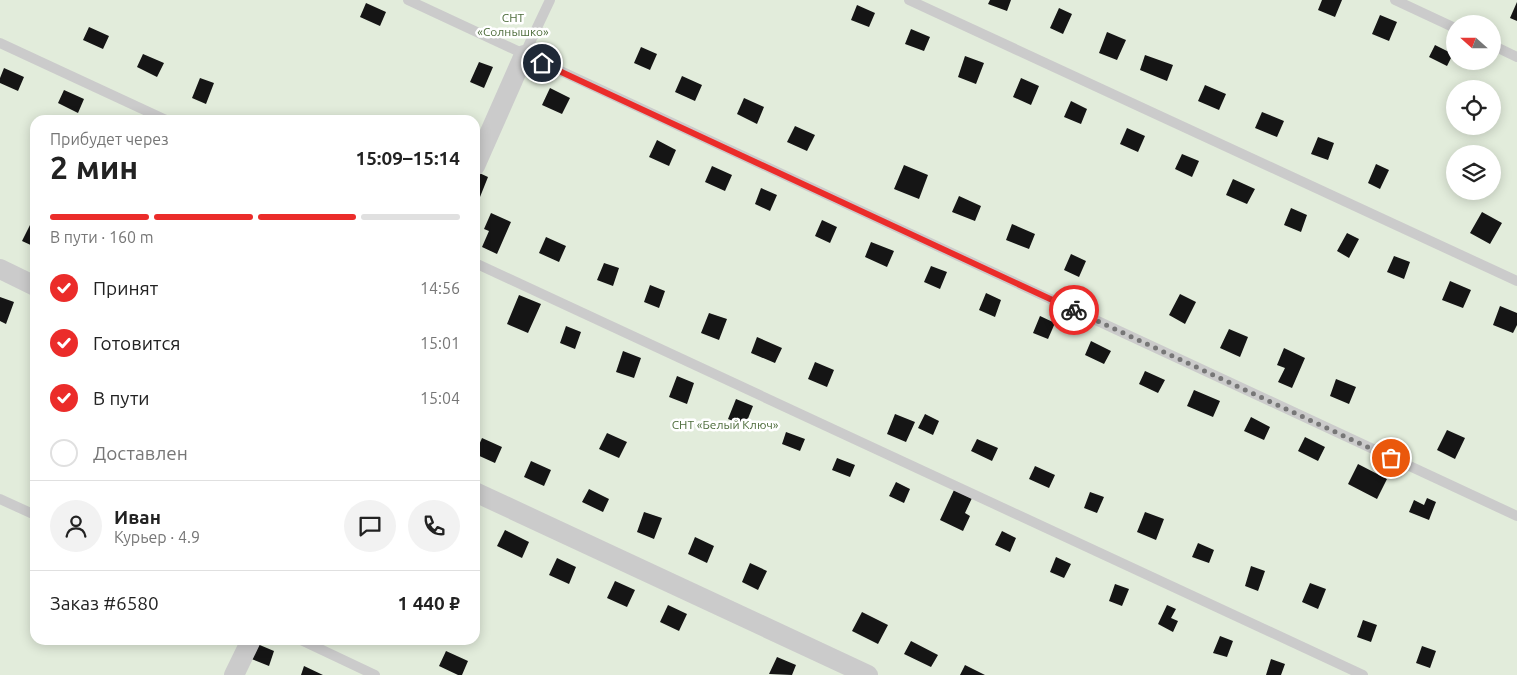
<!DOCTYPE html>
<html lang="ru">
<head>
<meta charset="utf-8">
<style>
	body { margin:0; font-family:Ubuntu,sans-serif; background:#f2f2f2; color:#222; height:100vh; display:flex; flex-direction:column; font-size:19px; white-space:nowrap }
	* { box-sizing:border-box; margin:0 }
	p { font-size:16px; color:#767676 }
	.icon { flex:none; width:28px; height:28px; fill:none; stroke:currentColor; stroke-width:2; stroke-linecap:round; stroke-linejoin:round }
	.map { position:relative; flex:1; overflow:hidden }
	.panel { position:absolute; left:30px; top:115px; width:450px; height:530px; display:flex; flex-direction:column; background:#fff; border-radius:15px; box-shadow:0 2px 12px #0003 }
	.panel>* { flex:none }
	.needle { width:32px; rotate:291deg }
	.fabs { position:absolute; left:1446px; top:15px; display:grid; gap:10px }
	.fabs a { display:grid; place-items:center; width:55px; height:55px; border-radius:50%; background:#fff; box-shadow:0 2px 12px #0003; font-size:25px }
	.pin { position:absolute; display:grid; place-items:center; width:42px; height:42px; color:#fff; margin:-21px; border:2px solid #fff; border-radius:50%; box-shadow:0 1px 5px #0007 }
	.courier { position:absolute; display:grid; place-items:center; width:50px; height:50px; margin:-25px; border:4px solid #eb2c2a; border-radius:50%; background:#fff; color:#222; box-shadow:0 1px 6px #0007 }
	.head em { font-style:normal; font-weight:700 }
	.head div { display:flex; flex-direction:column-reverse }
	.head { display:flex; align-items:center; justify-content:space-between; height:85px; padding:0 20px }
	h1 { font-size:32px; font-weight:700; line-height:38px }
	.bar { display:grid; grid-template-columns:repeat(4,1fr); gap:8px 5px; align-content:center; height:60px; padding:0 20px }
	.bar i { height:6px; border-radius:4px; background:#e0e0e0 }
	.bar .current { background:#eb2c2a }
	.bar p { grid-column:span 4 }
	.line { display:flex; align-items:center; gap:12px; padding:0 20px; border-top:1px solid #e0e0e0 }
	.line div { flex:1 }
	.round { display:grid; place-items:center; flex:none; width:52px; height:52px; border-radius:26px; background:#f2f2f2 }
	ol { padding:0 20px; list-style:none }
	li { display:flex; align-items:center; gap:15px; height:55px }
	li p { margin-inline-start:auto }
	li .icon { padding:5px; border-radius:50%; background:#eb2c2a; color:#fff; stroke-width:4 }
	li:last-child { color:#767676 }
	li i { width:28px; height:28px; border:2px solid #e0e0e0; border-radius:50% }
	.map>svg:first-child { display:block }
</style>
</head>
<body>
<div class="map">
<svg width="1517" height="675" viewBox="0 0 1517 675">
	<rect width="100%" height="100%" fill="#fff"/>
	<path fill="#e2ecdb" fill-rule="evenodd" d="M0 0H1517V675H0ZM1455 24H1492V61H1455ZM1455 89H1492V126H1455ZM35 120H475V640H35ZM1455 154H1492V191H1455Z"/>
	<path fill="#151515" d="M990 0H1011L1007 11 988 4Z
		M1322 0H1342L1335 17 1318 10Z
		M1517 2V21L1510 18Z
		M366 3 386 12 380 26 360 17Z
		M857 5 875 13 869 27 851 20Z
		M1059 8 1072 14 1063 34 1050 28Z
		M1380 15 1397 22 1389 41 1372 34Z
		M89 27 109 36 103 49 83 40Z
		M911 29 930 37 924 51 905 44Z
		M1107 32 1126 40 1117 60 1099 53Z
		M1435 45 1453 54 1447 66 1429 57Z
		M641 47 657 54 650 70 634 63Z
		M143 54 164 63 157 77 137 67Z
		M1145 55 1173 65 1167 81 1140 70Z
		M965 56 984 63 976 84 958 77Z
		M479 62 493 67 484 88 470 82Z
		M4 68 24 77 18 91 0 83V78Z
		M682 76 702 85 695 101 675 92Z
		M200 78 214 83 206 104 192 98Z
		M1021 78 1039 86 1031 105 1013 97Z
		M1205 85 1226 94 1219 110 1198 101Z
		M550 88 570 98 562 114 542 105Z
		M64 90 84 99 78 113 58 103Z
		M744 98 764 107 757 124 737 114Z
		M1071 101 1087 109 1081 124 1064 117Z
		M1262 112 1284 121 1277 137 1255 128Z
		M795 126 815 135 807 151 787 142Z
		M1127 128 1145 136 1138 152 1120 144Z
		M1318 137 1334 143 1328 160 1311 154Z
		M657 140 676 150 669 166 649 157Z
		M1182 154 1199 161 1192 177 1175 169Z
		M1376 164 1389 170 1380 189 1368 183Z
		M904 165 928 175 919 199 894 189Z
		M712 166 732 175 725 191 705 182Z
		M475 171 488 177 480 197 475 195Z
		M1233 179 1255 189 1247 204 1226 195Z
		M761 188 777 195 770 211 755 204Z
		M959 196 981 206 975 221 952 212Z
		M1291 208 1307 215 1301 232 1284 225Z
		M1482 212 1502 223 1490 244 1470 233Z
		M491 213 511 222 497 254 482 247 489 231 484 229Z
		M822 220 837 227 830 243 815 236Z
		M1012 224 1035 234 1029 249 1006 240Z
		M30 225 35 228V247L22 241Z
		M1347 233 1359 239 1349 258 1337 251Z
		M546 237 566 246 559 262 539 253Z
		M871 242 894 251 887 267 865 257Z
		M1071 254 1086 261 1079 277 1064 270Z
		M1394 256 1410 262 1404 279 1387 272Z
		M604 263 619 268 613 286 597 280Z
		M931 266 947 272 940 289 924 282Z
		M1450 281 1471 290 1463 308 1442 300Z
		M650 285 665 291 659 308 644 302Z
		M986 293 1001 300 995 317 979 310Z
		M1180 294 1196 302 1185 324 1169 315Z
		M519 295 541 304 528 333 507 324Z
		M0 297 14 302 6 324 0 321Z
		M1500 306 1517 313V325L1513 333 1493 325Z
		M709 313 727 319 719 340 701 333Z
		M1040 316 1055 323 1048 339 1033 333Z
		M566 326 581 332 575 349 560 343Z
		M1229 329 1248 337 1240 357 1220 348Z
		M757 337 782 348 775 363 751 353Z
		M1091 341 1111 351 1104 364 1085 355Z
		M1284 348 1305 358 1292 388 1278 382 1285 368 1277 365Z
		M623 351 641 358 634 378 616 372Z
		M815 362 834 370 827 387 808 379Z
		M1145 371 1165 380 1158 393 1139 384Z
		M677 376 694 383 687 404 669 397Z
		M1336 379 1356 387 1349 404 1330 396Z
		M1194 390 1220 401 1213 417 1187 406Z
		M736 399 753 406 745 426 728 419Z
		M895 414 915 422 906 442 887 434Z
		M925 414 939 421 933 435 918 428Z
		M1251 417 1270 427 1264 440 1244 431Z
		M1447 430 1465 438 1455 459 1437 450Z
		M786 432 805 439 800 451 782 444Z
		M607 433 627 442 619 458 599 449Z
		M1305 437 1325 447 1318 461 1298 451Z
		M482 438 502 447 495 463 475 454Z
		M977 439 998 448 992 461 971 451Z
		M837 458 855 465 850 477 832 470Z
		M531 461 551 470 544 486 524 477Z
		M1358 464 1387 479 1377 499 1348 484Z
		M1035 466 1055 475 1049 488 1029 479Z
		M896 482 910 489 904 503 889 496Z
		M589 489 609 499 603 512 582 502Z
		M954 490 972 498 965 513 970 516 963 531 940 520Z
		M1090 492 1104 497 1097 513 1084 508Z
		M1427 498 1436 502 1429 520 1409 512 1414 500 1424 505Z
		M644 512 662 518 654 539 637 532Z
		M1145 512 1164 519 1156 540 1137 532Z
		M505 530 529 542 522 558 497 546Z
		M1002 531 1016 538 1010 552 995 545Z
		M695 537 714 546 707 563 688 554Z
		M1198 543 1214 550 1209 563 1192 557Z
		M1056 557 1071 564 1064 578 1050 572Z
		M557 558 576 567 569 584 549 575Z
		M750 563 767 571 758 590 742 582Z
		M1251 566 1265 571 1258 591 1245 586Z
		M615 581 635 590 627 607 607 598Z
		M1310 583 1326 589 1318 609 1302 602Z
		M1115 584 1129 589 1122 606 1109 601Z
		M668 605 687 614 679 631 660 622Z
		M1167 605 1176 609 1171 618 1178 621 1173 632 1158 624Z
		M862 612 888 625 878 644 852 631Z
		M1363 620 1377 625 1371 642 1357 637Z
		M1220 636 1233 641 1227 657 1213 653Z
		M911 641 938 655 931 667 904 654Z
		M255 643 274 651 269 666 249 658Z
		M1422 646 1436 651 1430 668 1416 663Z
		M446 651 468 661 462 675H458L439 666Z
		M777 657 796 665 792 675 769 674Z
		M1271 659 1285 664 1281 675H1266Z
		M965 665 985 675H960Z
		M304 666 323 675H301Z"/>
	<g fill="none" stroke-linecap="round" stroke-linejoin="round">
		<path stroke="#cbcbcb" stroke-width="10" d="M408 0 1517 516
			M909 0 1517 281
			M1395 0 1455 28
			M0 43 166 120
			M1492 45 1517 57
			M524 55 550 0
			M475 263 1363 675
			M0 499 35 515
			M301 640 375 675"/>
		<path stroke="#cbcbcb" stroke-width="20" d="M475 166 524 55
			M0 269 35 286
			M475 492 868 675
			M234 675 251 640"/>
	</g>
	<g fill="none" stroke-linecap="round" stroke-linejoin="round">
		<path stroke="#777" stroke-width="5" stroke-dasharray="0 9" d="M1074 310 1391 458"/>
		<path stroke="#eb2c2a" stroke-width="6" d="M542 63 1074 310"/>
	</g>
	<g text-anchor="middle" dominant-baseline="central" stroke-width="5" stroke-linejoin="round" paint-order="stroke">
		<g font-size="12" fill="#4c6b3a" stroke="#fff">
			<text x="513" y="17">СНТ<tspan x="513" dy="14">«Солнышко»</tspan></text>
			<text x="725" y="424">СНТ «Белый Ключ»</text>
		</g>
	</g>
</svg>
<div class="fabs">
<a><svg class="needle" viewBox="-14 -14 28 28"><path d="M0-13l5 13h-10z" fill="#e53935"/><path d="M0 13l5-13h-10z" fill="#767676"/></svg></a>
<a><svg class="icon" aria-label="locate" viewBox="0 0 24 24"><circle cx="12" cy="12" r="6"/><path d="M12 2v4M12 18v4M2 12h4M18 12h4"/></svg></a>
<a><svg class="icon" aria-label="layers" viewBox="0 0 24 24"><path d="M12 4l9 5-9 5-9-5zM3 14l9 5 9-5"/></svg></a>
</div>
<div class="pin" style="left:1391px;top:458px;background:#ea580c"><svg class="icon" aria-label="bag" viewBox="0 0 24 24"><path d="M5 8h14l-1 12H6zM9 8a3 3 0 0 1 6 0"/></svg></div>
<div class="pin" style="left:542px;top:63px;background:#1f2937"><svg class="icon" aria-label="home" viewBox="0 0 24 24"><path d="M3 11l9-7 9 7M6 9v11h12V9"/></svg></div>
<div class="courier" style="left:1074px;top:310px"><svg class="icon" aria-label="bike" viewBox="0 0 24 24"><circle cx="6" cy="16" r="4"/><circle cx="18" cy="16" r="4"/><path d="M6 16l4-8h5l3 8M10 8l3 8H6M13 5h3"/></svg></div>
<section class="panel">
<div class="head"><div><h1>2 мин</h1><p>Прибудет через</p></div><em>15:09–15:14</em></div>
<div class="bar"><i class="current"></i><i class="current"></i><i class="current"></i><i></i><p>В пути · 160 m</p></div>
<ol>
<li><svg class="icon" aria-label="check" viewBox="0 0 24 24"><path d="M5 12l5 5 9-10"/></svg>Принят<p>14:56</p></li>
<li><svg class="icon" aria-label="check" viewBox="0 0 24 24"><path d="M5 12l5 5 9-10"/></svg>Готовится<p>15:01</p></li>
<li><svg class="icon" aria-label="check" viewBox="0 0 24 24"><path d="M5 12l5 5 9-10"/></svg>В пути<p>15:04</p></li>
<li><i></i>Доставлен</li>
</ol>
<div class="line" style="height:90px"><a class="round"><svg class="icon" aria-label="person" viewBox="0 0 24 24"><circle cx="12" cy="8" r="4"/><path d="M4 21q1-7 8-7t8 7"/></svg></a><div><b>Иван</b><p>Курьер · 4.9</p></div><a class="round"><svg class="icon" aria-label="chat" viewBox="0 0 24 24"><path d="M4 5h16v11H9l-5 4z"/></svg></a><a class="round"><svg class="icon" aria-label="phone" viewBox="0 0 24 24"><path d="M5 4h4l2 5-3 2q2 4 5 5l2-3 5 2v4C11 20 4 13 5 4z"/></svg></a></div>
<div class="line" style="height:65px"><div>Заказ #6580</div><b>1 440 ₽</b></div>
</section>
</div>
</body>
</html>
